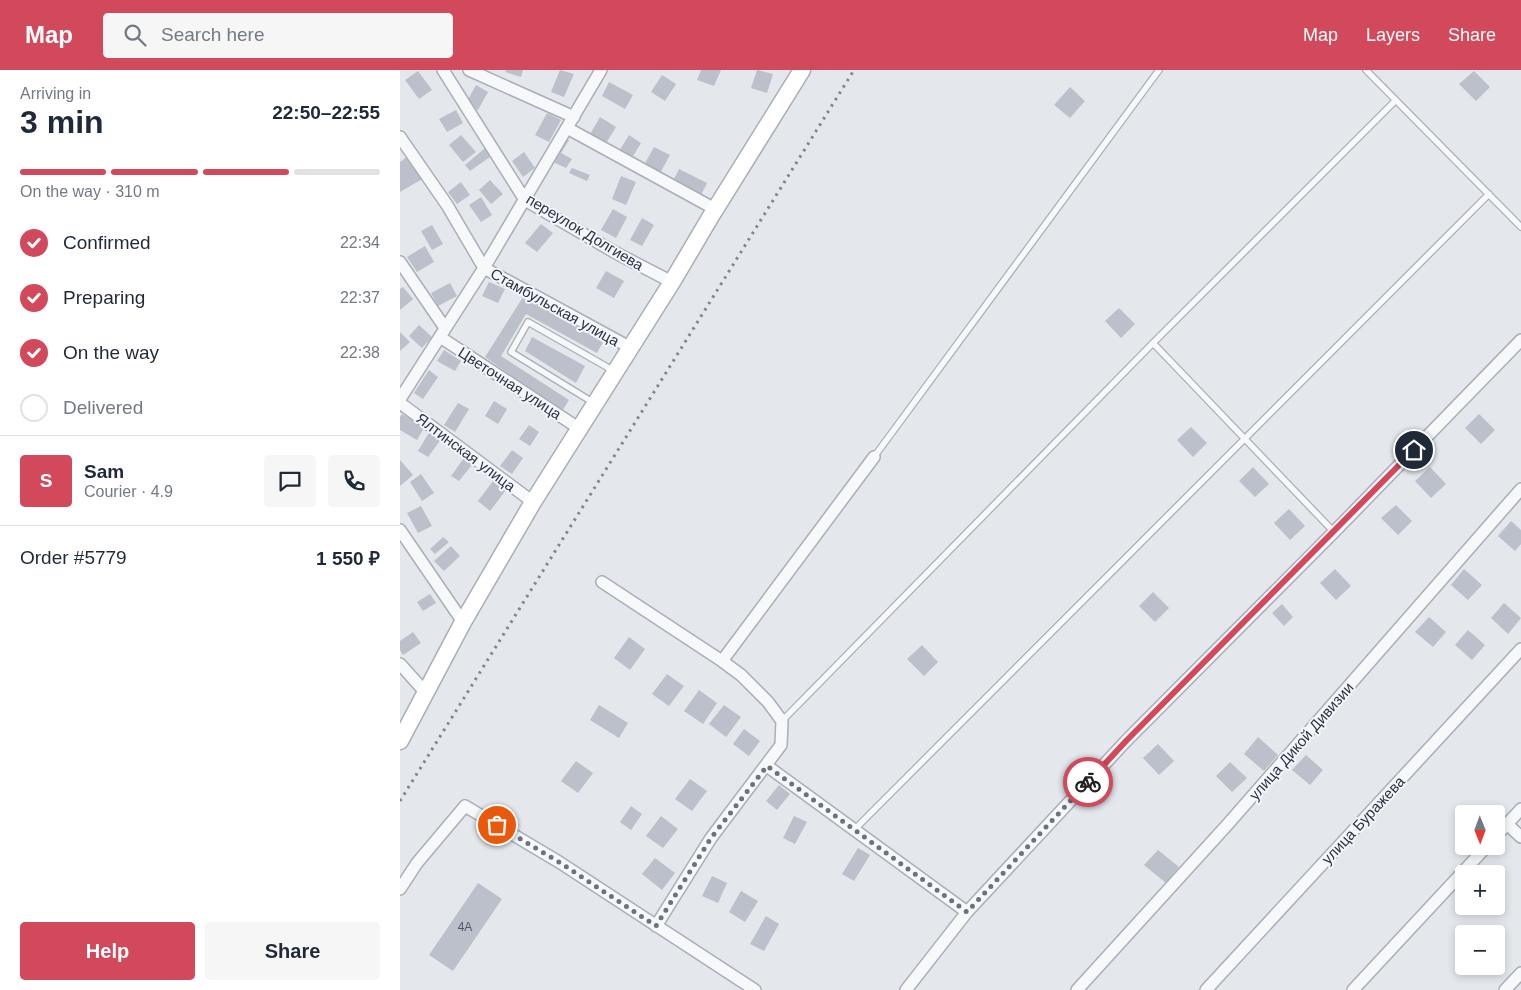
<!DOCTYPE html>
<html lang="en">
<head>
<meta charset="utf-8">
<style>
	body { margin:0; font-family:Helvetica,sans-serif; background:#f6f6f7; color:#1f2937; height:100vh; display:flex; flex-direction:column; font-size:19px; white-space:nowrap }
	* { box-sizing:border-box; margin:0 }
	p { font-size:16px; color:#747a83 }
	.icon { flex:none; width:28px; height:28px; fill:none; stroke:currentColor; stroke-width:2; stroke-linecap:round; stroke-linejoin:round }
	.map { position:relative; flex:1; overflow:hidden }
	.side { display:flex; flex-direction:column; background:#fff; width:400px }
	.side>* { flex:none }
	.needle { width:32px; rotate:179deg }
	.controls { position:absolute; left:1055px; top:735px; display:grid; gap:10px }
	.controls a { display:grid; place-items:center; width:50px; height:50px; border-radius:5px; background:#fff; box-shadow:0 2px 8px #0003; font-size:25px }
	.pin { position:absolute; display:grid; place-items:center; width:42px; height:42px; color:#fff; margin:-21px; border:2px solid #fff; border-radius:50%; box-shadow:0 1px 5px #0007 }
	.courier { position:absolute; display:grid; place-items:center; width:50px; height:50px; margin:-25px; border:4px solid #d1495b; border-radius:50%; background:#fff; color:#222; box-shadow:0 1px 6px #0007 }
	.summary em { font-style:normal; font-weight:800 }
	.summary div { display:flex; flex-direction:column-reverse }
	.summary { display:flex; align-items:center; justify-content:space-between; height:85px; padding:0 20px }
	h1 { font-size:32px; font-weight:800; line-height:38px }
	.bar { display:grid; grid-template-columns:repeat(4,1fr); gap:8px 5px; align-content:center; height:60px; padding:0 20px }
	.bar i { height:6px; border-radius:4px; background:#e0e1e3 }
	.bar .on { background:#d1495b }
	.bar p { grid-column:span 4 }
	.line { display:flex; align-items:center; gap:12px; padding:0 20px; border-top:1px solid #e0e1e3 }
	.line div { flex:1 }
	.round { display:grid; place-items:center; flex:none; width:52px; height:52px; border-radius:5px; background:#f6f6f7 }
	ol { padding:0 20px; list-style:none }
	li { display:flex; align-items:center; gap:15px; height:55px }
	li p { margin-inline-start:auto }
	li .icon { padding:5px; border-radius:50%; background:#d1495b; color:#fff; stroke-width:4 }
	li:last-child { color:#747a83 }
	li i { width:28px; height:28px; border:2px solid #e0e1e3; border-radius:50% }
	.button { display:flex; gap:10px; margin-top:auto; padding:10px 20px }
	.button a { flex:1; height:58px; border-radius:5px; background:#d1495b; color:#fff; font-size:20px; font-weight:800; line-height:58px; text-align:center }
	.button a+a { background:#f6f6f7; color:#1f2937 }
	header { display:flex; align-items:center; gap:30px; box-sizing:border-box; height:70px; padding:0 25px; background:#d1495b; color:#fff }
	header strong { font-size:24px }
	nav { display:flex; gap:28px; margin-inline-start:auto; font-size:18px }
	.search { width:350px; height:45px; background:#f6f6f7; display:flex; align-items:center; gap:12px; box-sizing:border-box; padding:0 18px; border-radius:5px; color:#747a83; font-size:19px }
	main { display:flex; flex:1; min-height:0 }
	.map>svg:first-child { display:block }
</style>
</head>
<body>
<header>
<strong>Map</strong>
<div class="search"><svg class="icon" aria-label="search" viewBox="0 0 24 24"><circle cx="10" cy="10" r="6"/><path d="M15 15l6 6"/></svg>Search here</div>
<nav><a>Map</a><a>Layers</a><a>Share</a></nav>
</header>
<main>
<section class="side">
<div class="summary"><div><h1>3 min</h1><p>Arriving in</p></div><em>22:50–22:55</em></div>
<div class="bar"><i class="on"></i><i class="on"></i><i class="on"></i><i></i><p>On the way · 310 m</p></div>
<ol>
<li><svg class="icon" aria-label="check" viewBox="0 0 24 24"><path d="M5 12l5 5 9-10"/></svg>Confirmed<p>22:34</p></li>
<li><svg class="icon" aria-label="check" viewBox="0 0 24 24"><path d="M5 12l5 5 9-10"/></svg>Preparing<p>22:37</p></li>
<li><svg class="icon" aria-label="check" viewBox="0 0 24 24"><path d="M5 12l5 5 9-10"/></svg>On the way<p>22:38</p></li>
<li><i></i>Delivered</li>
</ol>
<div class="line" style="height:90px"><b class="round" style="background:#d1495b;color:#fff">S</b><div><b>Sam</b><p>Courier · 4.9</p></div><a class="round"><svg class="icon" aria-label="chat" viewBox="0 0 24 24"><path d="M4 5h16v11H9l-5 4z"/></svg></a><a class="round"><svg class="icon" aria-label="phone" viewBox="0 0 24 24"><path d="M5 4h4l2 5-3 2q2 4 5 5l2-3 5 2v4C11 20 4 13 5 4z"/></svg></a></div>
<div class="line" style="height:65px"><div>Order #5779</div><b>1 550 ₽</b></div>
<div class="button"><a>Help</a><a>Share</a></div>
</section>
<div class="map">
<svg width="1121" height="920" viewBox="0 0 1121 920">
	<rect width="100%" height="100%" fill="#e4e7ec"/>
	<path fill="#bbc0ca" d="M106 0H123L121 7 105 2Z
		M160 0 174 4 164 27 151 22Z
		M301 0H321L314 16 297 10Z
		M357 0 373 4 367 23 351 18Z
		M18 1 32 20 19 29 5 10Z
		M1074 1 1090 17 1076 31 1059 14Z
		M262 5 276 14 265 31 251 22Z
		M209 12 233 25 225 39 202 26Z
		M76 15 88 22 78 40 66 33Z
		M670 17 685 31 670 48 654 35Z
		M56 40 63 53 47 62 39 49Z
		M147 43 161 50 149 72 135 65Z
		M200 47 216 57 205 75 189 66Z
		M61 65 76 82 63 92 49 75Z
		M229 65 241 73 230 91 218 83Z
		M165 68 169 70 161 83 172 89 166 98 151 91Z
		M254 77 270 85 259 105 243 97Z
		M85 78 90 87 70 101 65 95Z
		M124 82 135 98 123 107 112 91Z
		M8 86 24 108 0 122V92Z
		M172 98 190 105 187 111 169 103Z
		M279 99 307 113 300 127 272 113Z
		M221 106 236 112 226 135 212 129Z
		M90 110 103 124 91 134 79 120Z
		M61 112 70 125 57 134 48 122Z
		M81 127 92 145 81 152 69 135Z
		M213 139 227 147 216 168 201 160Z
		M242 148 254 155 242 176 230 170Z
		M141 154 153 163 137 182 125 173Z
		M32 155 43 174 32 180 21 161Z
		M25 176 34 192 17 202 7 187Z
		M206 201 224 211 214 228 196 218Z
		M89 212 105 219 98 233 82 226Z
		M50 213 57 226 38 236 31 223Z
		M3 217 13 229 0 240V219Z
		M123 227 203 272 197 283 126 244 101 286 169 330 162 341 85 287Z
		M719 238 735 254 721 268 705 251Z
		M19 255 32 267 22 278 9 266Z
		M0 262 10 272 0 281Z
		M132 267 185 296 176 313 125 281Z
		M44 280 61 291 55 301 37 291Z
		M29 300 38 307 23 329 14 323Z
		M94 331 107 339 98 354 85 346Z
		M58 333 69 339 55 362 44 355Z
		M2 344 24 358 17 370 0 360V347Z
		M1079 344 1095 360 1081 374 1065 358Z
		M129 355 139 362 130 376 119 369Z
		M791 357 807 373 793 387 777 370Z
		M30 361 42 368 28 387 18 381Z
		M112 380 123 388 112 404 100 396Z
		M66 385 75 391 59 411 51 406Z
		M0 390 13 405 0 416Z
		M853 397 869 414 855 427 839 411Z
		M1030 397 1046 414 1031 428 1015 411Z
		M21 404 34 423 22 431 10 412Z
		M93 411 106 420 90 441 78 431Z
		M996 435 1012 451 998 465 981 448Z
		M21 436 32 456 18 463 7 443Z
		M889 439 905 456 890 470 874 453Z
		M1111 451 1121 460V474L1115 481 1098 466Z
		M43 467 49 472 35 484 30 479Z
		M51 476 60 486 44 501 34 491Z
		M935 499 951 516 936 530 920 513Z
		M1064 499 1082 515 1068 530 1051 515Z
		M753 522 769 538 755 552 739 536Z
		M30 524 36 533 23 541 17 532Z
		M1104 533 1121 548 1108 564 1091 548Z
		M882 534 893 547 884 556 872 543Z
		M1029 547 1046 562 1033 577 1015 562Z
		M1068 560 1085 575 1072 590 1055 575Z
		M13 562 21 573 3 585 0 580V571Z
		M229 567 245 579 230 600 214 588Z
		M522 575 538 592 524 606 507 589Z
		M267 604 284 616 269 636 252 624Z
		M299 620 317 633 303 654 284 641Z
		M199 635 228 653 219 668 190 650Z
		M324 635 341 647 326 667 309 654Z
		M344 659 360 671 349 686 333 674Z
		M858 667 878 685 864 701 844 684Z
		M758 674 774 691 759 705 743 688Z
		M906 685 923 700 910 715 892 700Z
		M176 691 193 703 178 723 161 711Z
		M830 692 847 708 832 722 816 706Z
		M290 709 307 721 292 741 275 729Z
		M379 715 390 724 377 740 366 731Z
		M231 736 242 744 231 760 220 752Z
		M261 746 278 759 263 778 246 766Z
		M394 746 407 752 395 774 383 768Z
		M458 778 470 785 454 811 442 804Z
		M758 780 779 797 766 813 744 795Z
		M255 788 275 803 262 820 242 804Z
		M312 806 327 813 318 833 302 826Z
		M78 813 102 829 53 901 29 885Z
		M341 821 358 831 345 852 329 842Z
		M366 846 379 854 364 881 350 874Z"/>
	<g fill="none" stroke-linecap="round" stroke-linejoin="round">
		<g stroke="#a9aeb7" stroke-width="8">
			<path id="lane" d="M966 0 1121 157
				M753 273 934 462
				M194 333 111 282 128 252 214 301
				M474 387 759 0
				M382 651 753 273 995 31
				M455 759 1089 124"/>
		</g>
		<g stroke="#a9aeb7" stroke-width="14">
			<path id="street" d="M43 0 125 130 216 183 272 212
				M69 0 174 47
				M167 58 315 139
				M0 67 47 135 84 198 231 278
				M0 192 45 258
				M40 267 180 359
				M0 329 84 198 201 0
				M0 333 133 432
				M0 460 63 552
				M202 512 322 591 341 605 368 632 382 651 381 675 311 768 256 856
				M322 591 474 387
				M0 594 26 623
				M367 696 567 842
				M1107 754 1121 767
				M1096 766 1121 739
				M0 819 17 793 65 736 159 792 355 920
				M506 920 567 842 726 671 934 462 1121 270
				M677 920 828 754 1121 419
				M806 920 1121 579
				M953 920 1087 776
				M1105 920 1121 903"/>
		</g>
		<g stroke="#a9aeb7" stroke-width="19">
			<path id="secondary" d="M0 671 63 552 133 432 272 212 311 146 402 0"/>
		</g>
		<use href="#lane" stroke="#f7f8fa" stroke-width="5.5"/>
		<use href="#street" stroke="#f7f8fa" stroke-width="11"/>
		<use href="#secondary" stroke="#fff" stroke-width="16"/>
		<path stroke="#7d8696" stroke-width="3" stroke-dasharray="2.5 5" stroke-linecap="butt" d="M0 731 454 0"/>
	</g>
	<g fill="none" stroke-linecap="round" stroke-linejoin="round">
		<path stroke="#6c737f" stroke-width="5" stroke-dasharray="0 9" d="M97 755 159 792 256 856 311 768 367 696 567 842 688 712"/>
		<path stroke="#d1495b" stroke-width="6" d="M688 712 726 671 1014 380"/>
	</g>
	<g text-anchor="middle" dominant-baseline="central" stroke-width="4" stroke-linejoin="round" paint-order="stroke">
		<g font-size="12" fill="#4f5766">
			<text x="65" y="857">4А</text>
		</g>
		<g font-size="15" fill="#2b3445" stroke="#f4f6f9">
			<text transform="translate(185 162) rotate(31)">переулок Долгиева</text>
			<text transform="translate(155 237) rotate(29)">Стамбульская улица</text>
			<text transform="translate(110 313) rotate(33)">Цветочная улица</text>
			<text transform="translate(66 382) rotate(37)">Ялтинская улица</text>
			<text transform="translate(901 671) rotate(-49)">улица Дикой Дивизии</text>
			<text transform="translate(963 750) rotate(-47)">улица Буражева</text>
		</g>
	</g>
</svg>
<div class="controls">
<a><svg class="needle" viewBox="-14 -14 28 28"><path d="M0-13l5 13h-10z" fill="#e53935"/><path d="M0 13l5-13h-10z" fill="#747a83"/></svg></a>
<a>+</a>
<a>−</a>
</div>
<div class="pin" style="left:97px;top:755px;background:#ea580c"><svg class="icon" aria-label="bag" viewBox="0 0 24 24"><path d="M5 8h14l-1 12H6zM9 8a3 3 0 0 1 6 0"/></svg></div>
<div class="pin" style="left:1014px;top:380px;background:#1f2937"><svg class="icon" aria-label="home" viewBox="0 0 24 24"><path d="M3 11l9-7 9 7M6 9v11h12V9"/></svg></div>
<div class="courier" style="left:688px;top:712px"><svg class="icon" aria-label="bike" viewBox="0 0 24 24"><circle cx="6" cy="16" r="4"/><circle cx="18" cy="16" r="4"/><path d="M6 16l4-8h5l3 8M10 8l3 8H6M13 5h3"/></svg></div>
</div>
</main>
</body>
</html>
